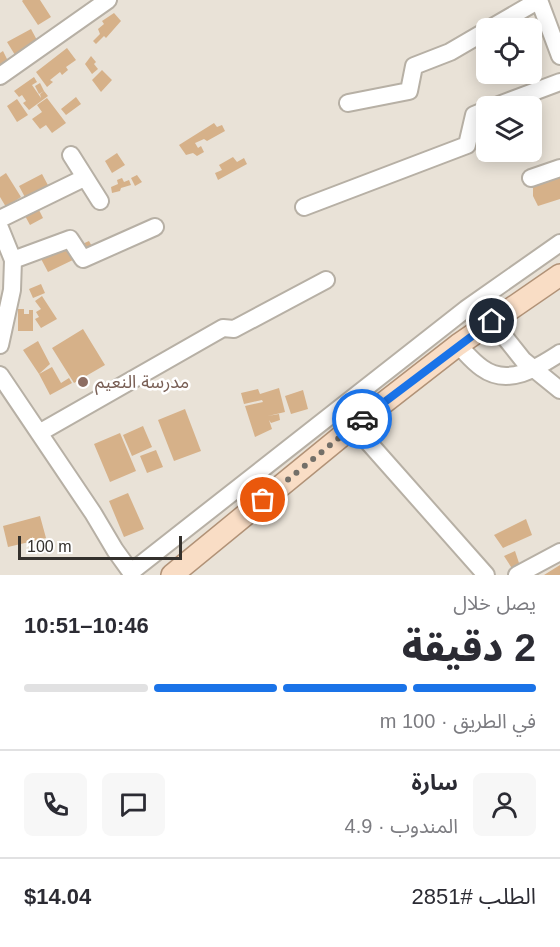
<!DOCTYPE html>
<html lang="ar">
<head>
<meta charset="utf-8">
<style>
	body { margin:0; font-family:Arial,"Noto Sans Arabic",sans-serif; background:#f7f7f7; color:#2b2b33; direction:rtl; height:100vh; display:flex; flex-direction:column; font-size:22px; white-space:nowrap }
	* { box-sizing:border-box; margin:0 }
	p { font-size:20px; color:#7c7c81 }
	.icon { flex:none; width:33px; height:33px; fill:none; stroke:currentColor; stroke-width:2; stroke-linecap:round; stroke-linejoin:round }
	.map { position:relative; height:575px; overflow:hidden; direction:ltr }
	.panel { display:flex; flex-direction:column; background:#fff; flex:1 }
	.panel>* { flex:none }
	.fabs { position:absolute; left:476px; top:18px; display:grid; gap:12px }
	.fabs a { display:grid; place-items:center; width:66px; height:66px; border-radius:9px; background:#fff; box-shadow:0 3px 15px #0003; font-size:30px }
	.scale { position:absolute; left:18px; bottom:15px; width:164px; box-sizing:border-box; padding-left:6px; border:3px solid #34312d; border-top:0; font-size:16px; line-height:21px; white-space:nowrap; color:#34312d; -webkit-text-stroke:4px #fff; paint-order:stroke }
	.pin { position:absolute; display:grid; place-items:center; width:51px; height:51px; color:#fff; margin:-26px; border:3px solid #fff; border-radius:50%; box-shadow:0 2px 6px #0007 }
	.courier { position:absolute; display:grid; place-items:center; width:60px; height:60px; margin:-30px; border:4px solid #1a73e8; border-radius:50%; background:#fff; color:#222; box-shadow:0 2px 8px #0007 }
	.head em { font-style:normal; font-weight:800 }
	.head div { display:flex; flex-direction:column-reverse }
	.head { display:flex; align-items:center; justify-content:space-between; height:102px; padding:0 24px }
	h1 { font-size:39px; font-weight:800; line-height:45px }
	.bar { display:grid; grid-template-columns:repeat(4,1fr); gap:9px 6px; align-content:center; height:72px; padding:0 24px }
	.bar i { height:8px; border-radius:4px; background:#e1e1e2 }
	.bar .active { background:#1a73e8 }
	.bar p { grid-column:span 4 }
	.line { display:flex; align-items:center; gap:15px; padding:0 24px; border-top:2px solid #e1e1e2 }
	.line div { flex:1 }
	.round { display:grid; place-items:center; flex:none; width:63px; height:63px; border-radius:9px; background:#f7f7f7 }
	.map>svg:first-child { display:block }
</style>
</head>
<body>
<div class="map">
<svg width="560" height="575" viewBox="0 0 560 575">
	<rect width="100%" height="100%" fill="#e9e2d7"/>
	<path fill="#d6b189" d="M23 0H40L51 17 38 25 22 1Z
		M114 13 121 21 106 38 104 36 96 44 93 41 100 34 98 29 104 24 102 21Z
		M31 29 38 42 15 55 7 42Z
		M67 48 76 60 66 67 68 70 62 75 60 72 50 80 53 82 47 87 36 72Z
		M3 51 10 65 0 70V53Z
		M91 56 96 62 94 64 98 69 92 74 85 64Z
		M102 70 112 80 101 92 92 80Z
		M34 77 37 82 32 85 41 98 40 94 44 91 48 96 29 110 23 103 26 101 22 95 19 97 14 91Z
		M40 83 44 91 39 94 35 86Z
		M76 97 81 104 66 115 61 109Z
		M47 98 66 123 52 133 46 125 40 129 32 119 42 112 37 105Z
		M17 99 28 115 17 122 7 106Z
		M214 123 217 127 222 125 225 131 207 141 204 139 195 143 198 148 201 146 204 152 197 156 193 153 186 155 179 145Z
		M117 153 125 165 112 173 105 161Z
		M233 157 237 162 244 158 247 164 218 180 215 173 222 170 219 165Z
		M6 173 21 197 6 207 0 197V177Z
		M42 174 50 189 27 201 19 186Z
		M137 175 142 182 135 186 131 178Z
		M560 176V199L538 206 533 196V187Z
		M122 178 124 182 129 180 131 185 121 188 120 191 112 193 111 187 118 184 117 180Z
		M39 210 43 218 30 225 24 214 31 211 33 213Z
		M89 241 95 252 85 256 80 245Z
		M70 243 77 258 48 272 40 257Z
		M41 284 45 293 33 298 29 289Z
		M42 296 57 319 41 328 35 319 39 317 36 312 41 309 35 301Z
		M18 309H24V314H29V310H33V331H18Z
		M83 329 105 365 74 383 52 348Z
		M38 341 50 364 39 374 23 350Z
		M52 367 61 383 69 378 72 383 50 395 39 374Z
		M279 388 285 412 268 416 279 414 280 420 271 423 269 420 272 429 255 437 245 406 263 402 262 400 244 404 241 393 258 389 260 394Z
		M303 390 308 409 291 414 285 396Z
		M185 409 201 451 174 461 158 420Z
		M143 426 152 447 132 456 123 435Z
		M120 433 136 471 110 482 94 444Z
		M156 450 163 467 147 473 140 456Z
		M128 493 144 529 124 537 109 501Z
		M40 516 46 538 8 547 3 526Z
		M526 519 532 535 503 548 494 535Z
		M515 551 520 566 513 570 504 556Z
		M560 565V575H544Z"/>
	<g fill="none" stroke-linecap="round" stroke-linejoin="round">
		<g stroke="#b7b0a5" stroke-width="20">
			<path id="minor" d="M539 0 560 56
				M491 28 539 0
				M0 76 108 0
				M348 103 409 91 414 66 450 52 486 31
				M496 106 560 82
				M71 155 100 201
				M531 178 560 168
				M304 207 467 145 474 115 486 110
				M0 219 84 178
				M0 228 13 260 12 290 0 345
				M13 260 70 239 83 259 155 227
				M492 321 523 360 560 390
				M458 345C466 353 473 362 482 368 508 387 537 368 560 353
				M0 375 93 513 115 550 133 575
				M354 426 486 575
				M39 433 223 328 234 329 326 280
				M131 572 466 309 560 243
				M517 575 560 552"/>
		</g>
		<g stroke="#b19277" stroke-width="24">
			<path id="major" d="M172 575 354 426 458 345 560 275"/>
		</g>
		<use href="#minor" stroke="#fff" stroke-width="16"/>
		<use href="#major" stroke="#f9ddc5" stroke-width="21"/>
	</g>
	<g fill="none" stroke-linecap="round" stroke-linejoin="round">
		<path stroke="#736f68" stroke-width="6" stroke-dasharray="0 10.8" d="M263 500 362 419"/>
		<path stroke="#1a73e8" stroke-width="8" d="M362 419 492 321"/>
	</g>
	<circle fill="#8d6e63" stroke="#fff" stroke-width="2" cx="83" cy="382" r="6"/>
	<g text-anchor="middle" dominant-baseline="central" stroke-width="5" stroke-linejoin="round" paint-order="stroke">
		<g font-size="18" fill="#785e54" stroke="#fff" text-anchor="start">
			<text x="95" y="382">مدرسة النعيم</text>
		</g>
	</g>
</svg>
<div class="fabs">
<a><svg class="icon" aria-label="locate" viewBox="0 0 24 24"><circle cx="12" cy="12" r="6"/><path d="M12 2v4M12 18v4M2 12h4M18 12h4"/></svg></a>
<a><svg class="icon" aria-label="layers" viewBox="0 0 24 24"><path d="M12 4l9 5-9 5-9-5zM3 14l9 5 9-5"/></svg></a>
</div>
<div class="scale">100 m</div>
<div class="pin" style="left:263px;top:500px;background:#ea580c"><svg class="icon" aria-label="bag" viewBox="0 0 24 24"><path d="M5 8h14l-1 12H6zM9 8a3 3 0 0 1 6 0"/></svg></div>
<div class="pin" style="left:492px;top:321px;background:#1f2937"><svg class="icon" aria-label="home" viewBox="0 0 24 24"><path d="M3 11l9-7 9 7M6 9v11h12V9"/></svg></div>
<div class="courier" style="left:362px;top:419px"><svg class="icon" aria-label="car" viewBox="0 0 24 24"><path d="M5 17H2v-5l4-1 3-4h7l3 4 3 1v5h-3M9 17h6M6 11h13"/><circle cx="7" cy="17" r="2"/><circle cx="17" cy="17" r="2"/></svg></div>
</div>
<section class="panel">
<div class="head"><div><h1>2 دقيقة</h1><p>يصل خلال</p></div><em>10:46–10:51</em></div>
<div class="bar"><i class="active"></i><i class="active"></i><i class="active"></i><i></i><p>في الطريق · 100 m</p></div>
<div class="line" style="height:108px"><a class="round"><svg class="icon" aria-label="person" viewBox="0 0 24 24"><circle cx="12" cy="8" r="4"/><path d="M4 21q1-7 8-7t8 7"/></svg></a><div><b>سارة</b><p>المندوب · 4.9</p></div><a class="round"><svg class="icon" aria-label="chat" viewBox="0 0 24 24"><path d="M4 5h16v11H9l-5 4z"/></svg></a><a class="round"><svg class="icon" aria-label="phone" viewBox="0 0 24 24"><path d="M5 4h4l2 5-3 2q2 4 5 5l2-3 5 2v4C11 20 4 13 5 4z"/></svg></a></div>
<div class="line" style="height:78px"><div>الطلب #2851</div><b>$14.04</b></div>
</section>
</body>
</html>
